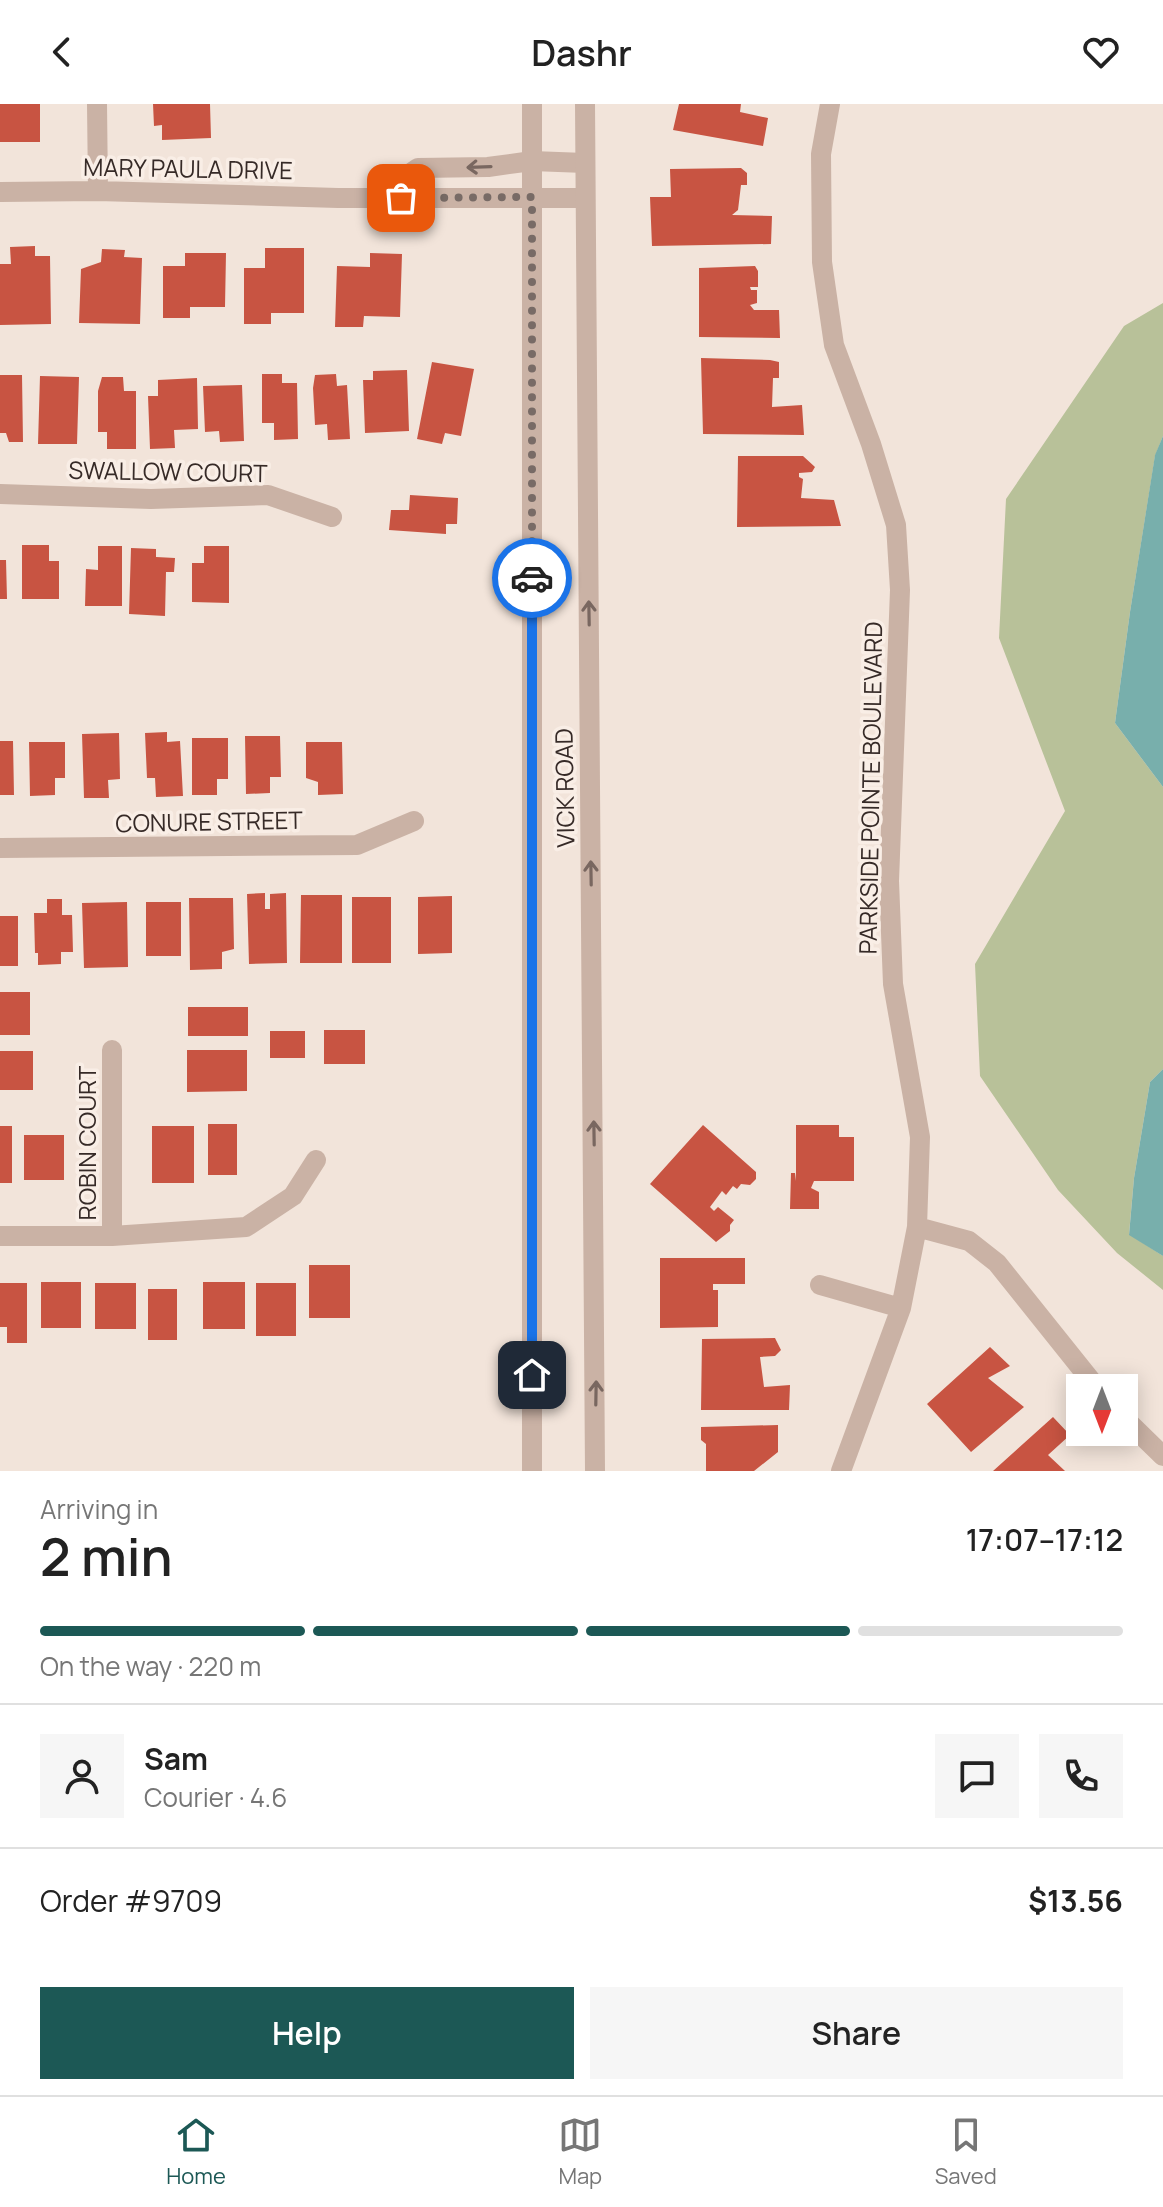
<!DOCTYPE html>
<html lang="en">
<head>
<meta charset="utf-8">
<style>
	body { margin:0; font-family:Manrope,sans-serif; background:#f6f6f6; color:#222; height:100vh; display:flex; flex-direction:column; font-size:30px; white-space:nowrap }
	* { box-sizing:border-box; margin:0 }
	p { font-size:26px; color:#767676 }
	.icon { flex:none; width:44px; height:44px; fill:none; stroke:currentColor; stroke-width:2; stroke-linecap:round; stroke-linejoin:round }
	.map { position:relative; height:1367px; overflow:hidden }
	.sheet { display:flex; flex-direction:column; background:#fff; flex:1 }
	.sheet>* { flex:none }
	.needle { width:52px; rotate:180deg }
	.fabs { position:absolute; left:1066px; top:1270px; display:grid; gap:16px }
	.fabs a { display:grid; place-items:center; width:72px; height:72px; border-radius:0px; background:#fff; box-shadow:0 4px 20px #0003; font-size:40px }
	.pin { position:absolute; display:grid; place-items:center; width:68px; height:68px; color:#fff; margin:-34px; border-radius:16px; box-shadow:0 4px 12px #0006 }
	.courier { position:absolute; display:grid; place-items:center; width:80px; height:80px; margin:-40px; border:6px solid #1a73e8; border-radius:50%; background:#fff; color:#222; box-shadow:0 2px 10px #0007 }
	.head em { font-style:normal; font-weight:600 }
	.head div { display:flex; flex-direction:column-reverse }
	.head { display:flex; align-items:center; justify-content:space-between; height:136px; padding:0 40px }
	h1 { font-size:52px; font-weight:600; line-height:60px }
	.bar { display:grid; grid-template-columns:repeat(4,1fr); gap:12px 8px; align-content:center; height:96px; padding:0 40px }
	.bar i { height:10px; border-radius:6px; background:#e0e0e0 }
	.bar .selected { background:#1c5855 }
	.bar p { grid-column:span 4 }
	.line { display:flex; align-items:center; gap:20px; padding:0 40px; border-top:2px solid #e0e0e0 }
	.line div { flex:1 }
	.round { display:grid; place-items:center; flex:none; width:84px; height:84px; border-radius:0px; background:#f6f6f6 }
	.action { display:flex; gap:16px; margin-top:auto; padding:16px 40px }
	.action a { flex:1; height:92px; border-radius:0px; background:#1c5855; color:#fff; font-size:32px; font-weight:600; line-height:92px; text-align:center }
	.action a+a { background:#f6f6f6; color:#222 }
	header { display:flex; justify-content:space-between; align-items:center; height:104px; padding:0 40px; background:#fff; font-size:36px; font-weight:600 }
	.tabs { display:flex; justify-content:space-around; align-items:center; height:112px; border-top:2px solid #e0e0e0; background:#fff; font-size:22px; color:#767676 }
	.tabs a { display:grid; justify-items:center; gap:4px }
	.tabs .selected { color:#1c5855 }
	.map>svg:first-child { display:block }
</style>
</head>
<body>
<header><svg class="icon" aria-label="back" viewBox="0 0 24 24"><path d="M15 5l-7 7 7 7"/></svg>Dashr<svg class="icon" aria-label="heart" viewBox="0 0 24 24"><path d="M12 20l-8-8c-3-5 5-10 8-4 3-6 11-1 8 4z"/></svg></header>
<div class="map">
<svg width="1163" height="1367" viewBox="0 0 1163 1367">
	<rect width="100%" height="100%" fill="#f2e4da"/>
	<path fill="#b8c199" d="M1163 199V332L1155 352 1130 508 1115 619 1163 683V965L1150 978 1134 1074 1129 1130 1163 1152V1186L1117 1149 1058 1086 980 972 975 860 1065 707 999 534 1006 395 1124 222Z"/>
	<path fill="#78afac" d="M1163 332V683L1115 619 1130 508 1155 351Z
		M1163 965V1152L1129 1131 1134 1074 1150 978Z"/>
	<path fill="#c85442" d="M0 0H40V38H0Z
		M153 0H210L211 34 162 36V21L154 22Z
		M679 0H741L740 8 768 14 763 42 673 26Z
		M741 64 747 69V81H741L738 106 732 111 772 112 771 140 652 142 650 93H671L670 65Z
		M35 142V152H50L51 220 0 221V160H11L10 143Z
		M265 144H304V209H271V220H244V164H265Z
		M102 145 125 146 124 153 142 154 140 220 79 219 81 165 101 158Z
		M185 149H226L225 203H190V214H163V162H185Z
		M370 149 402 150 400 213 364 212 363 223H335L337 162 370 163Z
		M755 162 758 167V183H750L751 186H757V199L750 201 754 206H779L780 234 699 233V164Z
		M701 254 770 256 779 258V274H773L772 303 802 301 804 331 703 330Z
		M432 258 474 265 461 332 445 329 442 340 417 335Z
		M407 266 409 327 365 329 363 276H373V267Z
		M262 270H282V279H297L298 335 274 336V319H262Z
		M336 270 337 282 347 281 350 335 328 336 327 320 315 321 313 284 315 271Z
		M0 271H22L23 338H9L6 329H0Z
		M40 272 79 273 77 340H38Z
		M102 273H123L124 287H136V345H107V328H98V287Z
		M197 274 198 325 174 326 175 344 150 345 148 292H158V276Z
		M242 281 244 337 220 338 219 327 205 328 203 282Z
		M738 352H803L815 363 812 368 799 369V373L803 375 801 394 834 396 841 422 737 423Z
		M410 391 458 394 457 420H446V430L389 426 391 406H409Z
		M22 441H49V457H59V495H22Z
		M98 442H122V502H85L86 465 98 466Z
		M204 442H229V499L192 498V459H204Z
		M131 444 156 445V453L175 454 174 468H166L165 512 129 510Z
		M0 456H6L7 495H0Z
		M167 628V638L180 637 183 692 156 693 155 674H147L145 629Z
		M119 629 120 675 108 676 109 694H84L82 630Z
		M245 632H280L281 673H270V689L246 690Z
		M192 634H228V675H217V691H192Z
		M0 637H13L14 691H0Z
		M29 638H65V674H55V691L30 692Z
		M306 638H342L343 690 318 691V678L306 674Z
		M265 789V805H270V790L286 789 287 859 249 860 247 790Z
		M301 791H342V859H300Z
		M452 792V849L418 850V793Z
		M352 793H391V859H352Z
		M189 794H233L234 845 222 848V865L190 866Z
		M47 795H62V811H72L73 848H61V860L38 861V849H35L34 809H47Z
		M127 798 128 863 84 864 82 799Z
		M146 798H181V852H146Z
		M0 812H18V862H0Z
		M0 888H30V931H0Z
		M188 903H248V932H188Z
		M324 926H365V960H324Z
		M270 927H305V954H270Z
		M187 946H247V987L187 988Z
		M0 947H33V986H0Z
		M208 1020H237V1071H208Z
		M703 1021 756 1068V1075L750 1081 741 1080 737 1085 733 1082 726 1091 722 1087 710 1103 714 1107 718 1103 734 1116 730 1121V1127L716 1138 650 1080Z
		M796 1021H839V1033H854V1077H814L811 1084 819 1088V1105H790L791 1069H795L796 1077Z
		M0 1022H12V1079H0Z
		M152 1022H194V1079H152Z
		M24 1031H64V1076H24Z
		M660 1154H745V1180H713V1186H718V1223L660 1224Z
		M309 1161H350V1214H309Z
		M41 1178H81V1224H41Z
		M203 1178H245V1225H203Z
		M0 1179H27V1239H7V1223H0Z
		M95 1179H136V1225H95Z
		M256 1179H296V1232H256Z
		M148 1185H177V1236H148Z
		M775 1234 781 1246 775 1252 760 1253 764 1283 790 1281 789 1306H701L702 1235Z
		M990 1243 1010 1262 988 1274 1024 1303 971 1348 927 1300Z
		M1053 1313 1070 1331 1048 1351 1065 1367H993Z
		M778 1321V1348L754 1367H706V1340L701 1336V1323Z"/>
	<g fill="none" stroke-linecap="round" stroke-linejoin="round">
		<path stroke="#cab2a5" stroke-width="20" d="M97 0 98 87
			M830 0 821 50 822 158 834 241 871 340 896 421 900 486 889 777 893 880 920 1033 917 1123 901 1204 841 1367
			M0 88 98 87 338 94H585
			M374 94 418 64 488 63 532 57 585 59
			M0 390 151 395 268 391 332 413
			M0 744 357 741 414 717
			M112 946V1132
			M917 1123 969 1137 997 1159 1097 1284
			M0 1132H112L246 1123 293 1092 316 1056
			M820 1181 901 1204
			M1124 1314 1163 1352"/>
		<path stroke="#cab2a5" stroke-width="20" d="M585 0 595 1367
			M532 1367V0"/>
	</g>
	<defs><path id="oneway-shaft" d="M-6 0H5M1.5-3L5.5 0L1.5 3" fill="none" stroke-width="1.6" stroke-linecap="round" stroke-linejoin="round" transform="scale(2)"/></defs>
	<g stroke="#796760">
		<use href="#oneway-shaft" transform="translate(479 63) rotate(178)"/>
		<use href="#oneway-shaft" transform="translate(589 509) rotate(-91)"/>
		<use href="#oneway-shaft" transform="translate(591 769) rotate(-91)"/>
		<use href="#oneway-shaft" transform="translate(594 1029) rotate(-91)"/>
		<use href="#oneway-shaft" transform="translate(596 1289) rotate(-89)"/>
	</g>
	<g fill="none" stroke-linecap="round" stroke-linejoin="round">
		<path stroke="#786b66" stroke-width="8" stroke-dasharray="0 14.4" d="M401 94 532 93V474"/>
		<path stroke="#1a73e8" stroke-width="10" d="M532 1271V474"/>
	</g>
	<g text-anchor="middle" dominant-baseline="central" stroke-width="7" stroke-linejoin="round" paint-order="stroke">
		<g font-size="24" fill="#362a27" stroke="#f9eee6">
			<text transform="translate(188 64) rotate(1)">MARY PAULA DRIVE</text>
			<text transform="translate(168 367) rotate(1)">SWALLOW COURT</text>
			<text transform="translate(564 684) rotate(-91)">VICK ROAD</text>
			<text transform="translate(870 684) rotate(-89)">PARKSIDE POINTE BOULEVARD</text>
			<text transform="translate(209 717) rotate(-1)">CONURE STREET</text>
			<text transform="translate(86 1039) rotate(-90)">ROBIN COURT</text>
		</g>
	</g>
</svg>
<div class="fabs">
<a><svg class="needle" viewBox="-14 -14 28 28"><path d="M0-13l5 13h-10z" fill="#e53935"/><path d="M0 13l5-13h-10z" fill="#767676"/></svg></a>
</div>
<div class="pin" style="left:401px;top:94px;background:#ea580c"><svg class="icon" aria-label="bag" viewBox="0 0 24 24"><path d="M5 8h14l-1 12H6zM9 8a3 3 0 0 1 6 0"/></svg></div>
<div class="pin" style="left:532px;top:1271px;background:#1f2937"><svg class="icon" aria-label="home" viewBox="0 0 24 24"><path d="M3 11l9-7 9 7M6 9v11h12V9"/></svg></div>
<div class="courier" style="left:532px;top:474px"><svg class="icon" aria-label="car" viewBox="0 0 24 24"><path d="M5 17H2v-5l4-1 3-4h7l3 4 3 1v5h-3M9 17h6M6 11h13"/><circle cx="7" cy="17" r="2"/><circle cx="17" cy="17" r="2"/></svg></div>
</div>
<section class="sheet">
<div class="head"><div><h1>2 min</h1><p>Arriving in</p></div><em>17:07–17:12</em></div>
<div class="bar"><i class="selected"></i><i class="selected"></i><i class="selected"></i><i></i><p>On the way · 220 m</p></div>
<div class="line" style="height:144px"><a class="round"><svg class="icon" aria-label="person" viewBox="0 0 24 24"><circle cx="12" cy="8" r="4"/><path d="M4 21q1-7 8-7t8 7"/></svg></a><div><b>Sam</b><p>Courier · 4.6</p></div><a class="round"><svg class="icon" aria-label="chat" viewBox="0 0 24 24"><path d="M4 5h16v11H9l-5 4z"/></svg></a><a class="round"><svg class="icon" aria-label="phone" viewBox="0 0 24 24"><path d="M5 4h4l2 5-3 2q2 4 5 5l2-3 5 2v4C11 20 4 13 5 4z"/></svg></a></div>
<div class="line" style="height:104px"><div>Order #9709</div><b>$13.56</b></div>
<div class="action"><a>Help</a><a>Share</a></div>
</section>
<nav class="tabs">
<a class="selected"><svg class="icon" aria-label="home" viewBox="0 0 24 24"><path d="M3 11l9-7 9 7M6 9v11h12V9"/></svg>Home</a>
<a><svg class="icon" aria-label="map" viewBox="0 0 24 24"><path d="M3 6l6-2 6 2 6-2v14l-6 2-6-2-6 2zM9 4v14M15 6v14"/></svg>Map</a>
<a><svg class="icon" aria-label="saved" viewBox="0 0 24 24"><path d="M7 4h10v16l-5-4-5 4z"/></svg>Saved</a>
</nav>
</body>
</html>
